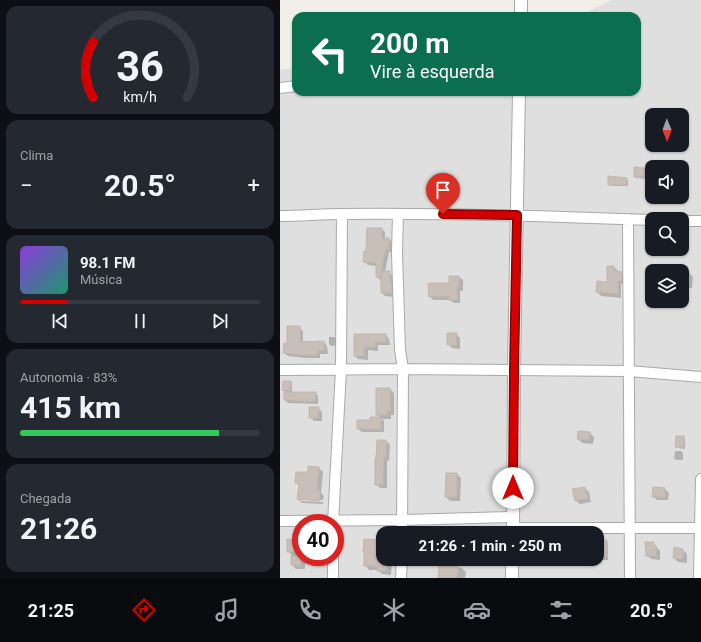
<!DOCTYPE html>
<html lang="pt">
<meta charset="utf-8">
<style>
:root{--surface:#171b24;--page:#242831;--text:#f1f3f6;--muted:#9ea1a6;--line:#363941;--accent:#d40000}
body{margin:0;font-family:Roboto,sans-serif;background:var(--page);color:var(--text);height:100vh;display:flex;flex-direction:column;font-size:15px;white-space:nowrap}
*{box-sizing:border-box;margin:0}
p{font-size:13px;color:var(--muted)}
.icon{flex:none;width:22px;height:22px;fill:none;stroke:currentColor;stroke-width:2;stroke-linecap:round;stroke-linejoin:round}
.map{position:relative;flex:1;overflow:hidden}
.panel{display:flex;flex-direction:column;gap:6px;padding:6px;background:#0d0f14;width:280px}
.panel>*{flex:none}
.hud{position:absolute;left:12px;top:12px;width:349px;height:84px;border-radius:12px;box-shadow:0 1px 3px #0004;background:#0b6e4f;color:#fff;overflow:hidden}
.needle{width:26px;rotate:179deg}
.controls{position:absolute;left:365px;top:108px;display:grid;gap:8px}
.controls a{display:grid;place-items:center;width:44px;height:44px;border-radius:8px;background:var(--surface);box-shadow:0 1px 3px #0004;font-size:20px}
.speed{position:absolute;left:12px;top:514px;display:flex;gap:8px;font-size:20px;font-weight:700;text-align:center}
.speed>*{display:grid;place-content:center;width:52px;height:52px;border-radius:50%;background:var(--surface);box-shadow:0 1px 3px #0004;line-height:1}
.speed .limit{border:6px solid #d22;background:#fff;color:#111}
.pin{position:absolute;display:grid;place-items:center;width:34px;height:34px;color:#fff;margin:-41px -17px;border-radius:50% 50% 50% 0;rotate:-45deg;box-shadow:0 0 4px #0007}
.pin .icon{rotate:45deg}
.me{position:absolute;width:44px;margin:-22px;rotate:0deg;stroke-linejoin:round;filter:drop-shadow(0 0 3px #0008)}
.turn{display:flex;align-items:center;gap:14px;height:84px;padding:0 12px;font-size:18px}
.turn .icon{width:52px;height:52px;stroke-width:2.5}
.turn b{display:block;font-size:28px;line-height:34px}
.big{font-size:30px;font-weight:700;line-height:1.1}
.panel .card{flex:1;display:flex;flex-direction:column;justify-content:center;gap:6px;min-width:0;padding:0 14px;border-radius:12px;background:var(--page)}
.panel .dial{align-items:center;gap:0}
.dial svg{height:104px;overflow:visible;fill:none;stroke:var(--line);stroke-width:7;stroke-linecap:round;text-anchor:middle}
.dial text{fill:var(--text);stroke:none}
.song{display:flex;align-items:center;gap:12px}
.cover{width:48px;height:48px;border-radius:6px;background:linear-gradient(135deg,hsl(270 70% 55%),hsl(160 70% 35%))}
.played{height:4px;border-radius:2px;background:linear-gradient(90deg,var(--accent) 20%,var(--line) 20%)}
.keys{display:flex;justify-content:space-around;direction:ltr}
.heat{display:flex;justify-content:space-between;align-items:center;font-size:22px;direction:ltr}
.charge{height:6px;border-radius:3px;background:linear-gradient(90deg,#34c759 83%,var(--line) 0)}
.trip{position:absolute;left:96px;top:526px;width:228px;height:40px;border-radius:12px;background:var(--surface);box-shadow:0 1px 3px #0004;font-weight:700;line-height:40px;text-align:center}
.tabs{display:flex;height:64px;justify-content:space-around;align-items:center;background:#090b0e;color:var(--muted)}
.tabs .icon{width:28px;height:28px}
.tabs .on{color:var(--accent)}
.tabs b{font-size:18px;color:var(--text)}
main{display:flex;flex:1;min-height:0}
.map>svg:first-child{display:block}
.residential{fill:#e0dfdf;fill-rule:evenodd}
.shadow{fill:#0003}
.building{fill:#c7bfb8;stroke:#c4b6ab}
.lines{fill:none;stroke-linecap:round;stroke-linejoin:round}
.minor-casing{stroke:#a9a9a9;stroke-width:12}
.tertiary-casing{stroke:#a9a9a9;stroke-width:14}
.minor{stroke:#fff;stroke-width:10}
.tertiary{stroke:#fff;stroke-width:12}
.route-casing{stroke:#8a0000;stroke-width:10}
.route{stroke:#d40000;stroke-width:7}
</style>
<main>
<section class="panel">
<div class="card dial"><svg viewBox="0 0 100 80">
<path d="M14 69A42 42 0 1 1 86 69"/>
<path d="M14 69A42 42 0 0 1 14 26" stroke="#d40000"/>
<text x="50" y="56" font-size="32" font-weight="700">36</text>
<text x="50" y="72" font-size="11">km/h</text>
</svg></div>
<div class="card"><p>Clima</p>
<div class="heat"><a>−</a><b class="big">20.5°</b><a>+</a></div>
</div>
<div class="card">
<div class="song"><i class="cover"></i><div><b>98.1 FM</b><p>Música</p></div></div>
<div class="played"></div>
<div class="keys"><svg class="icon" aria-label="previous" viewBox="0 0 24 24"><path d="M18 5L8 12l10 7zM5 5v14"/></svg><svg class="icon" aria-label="pause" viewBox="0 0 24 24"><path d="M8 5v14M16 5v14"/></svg><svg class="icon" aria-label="next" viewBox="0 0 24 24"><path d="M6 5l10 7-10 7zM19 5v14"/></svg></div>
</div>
<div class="card"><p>Autonomia · 83%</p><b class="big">415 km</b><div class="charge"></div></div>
<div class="card"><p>Chegada</p><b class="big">21:26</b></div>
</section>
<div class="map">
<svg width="421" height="578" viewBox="0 0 421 578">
<rect width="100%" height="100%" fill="#f2efe9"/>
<path class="residential" d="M 332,0 L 421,0 L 421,578 L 0,578 L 0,70 L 16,68 L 16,92 L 357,92 L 357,16 L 299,16 ZM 372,115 L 402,115 L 402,145 L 372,145 ZM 372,167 L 402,167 L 402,197 L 372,197 ZM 372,219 L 402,219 L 402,249 L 372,249 ZM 372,271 L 402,271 L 402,301 L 372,301 ZM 21,523 L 55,523 L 55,557 L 21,557 ZM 103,533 L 317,533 L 317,559 L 103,559 Z"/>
<path class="shadow" d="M 364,169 L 366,171 L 365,179 L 357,178 L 355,176 Z
M 346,179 L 348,181 L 348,186 L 331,186 L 329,184 Z
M 368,180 L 372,181 L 372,195 L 367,190 Z
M 101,229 L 105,232 L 105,239 L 109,239 L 113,243 L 113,252 L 109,252 L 105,272 L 109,272 L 113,276 L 113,282 L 115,284 L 115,297 L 105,296 L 102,293 L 101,281 L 97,277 L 97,266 L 88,265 L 84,261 L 87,252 Z
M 334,267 L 338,271 L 338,272 L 341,273 L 345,277 L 345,284 L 341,284 L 341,298 L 321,296 L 317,292 L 328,283 Z
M 402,272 L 409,273 L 413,277 L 412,288 L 404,288 L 402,286 Z
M 179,277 L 183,280 L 183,291 L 180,291 L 180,303 L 174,303 L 170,300 L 153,300 L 150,296 L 170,283 Z
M 19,327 L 23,331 L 23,343 L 44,342 L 47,346 L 48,354 L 40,354 L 40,358 L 25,358 L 8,356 L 4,353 Z
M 176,334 L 180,338 L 180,349 L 172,348 L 168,344 Z
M 75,335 L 106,335 L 109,339 L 110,345 L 98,345 L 98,351 L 88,350 L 88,360 L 78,359 L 75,356 Z
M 49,337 L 54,337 L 56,339 L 56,346 L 51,346 L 49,344 Z
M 11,382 L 12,384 L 12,393 L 36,393 L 38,396 L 38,404 L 8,403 L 5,400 L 5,392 L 3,390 Z
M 110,389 L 114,393 L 114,415 L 111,415 L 111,419 L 102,419 L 104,421 L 104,432 L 82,432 L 78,429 L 91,421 L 100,418 L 97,415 Z
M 38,408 L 42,412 L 42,421 L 34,421 L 30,417 Z
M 310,433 L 314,437 L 313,444 L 302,443 L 298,439 Z
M 403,437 L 405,439 L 405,449 L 398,448 L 396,447 Z
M 106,441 L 110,445 L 109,461 L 107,460 L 107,488 L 100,488 L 96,484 Z
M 395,451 L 401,451 L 403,453 L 403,460 L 396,460 L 394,458 Z
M 39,468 L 43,472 L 41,493 L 44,496 L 43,500 L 21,499 L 21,501 L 43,502 L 43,504 L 22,503 L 18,499 L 20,487 L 16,483 L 29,474 Z
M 177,474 L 181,478 L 180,501 L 170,501 L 166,497 Z
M 305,488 L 309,492 L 311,502 L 300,504 L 295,500 Z
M 385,489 L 389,493 L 388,500 L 377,500 L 373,496 Z
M 111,531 L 115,531 L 117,533 L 110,533 Z
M 8,540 L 21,541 L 21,557 L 25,557 L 25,569 L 16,569 L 12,565 L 12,556 L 8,551 Z
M 96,540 L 103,540 L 103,559 L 109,559 L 112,562 L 111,575 L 102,574 L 98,570 L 89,570 L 85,565 Z
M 327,541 L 328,543 L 328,560 L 304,560 L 303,559 L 317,559 L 317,552 L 320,552 Z
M 373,543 L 380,551 L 380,560 L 371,559 L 367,555 Z
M 402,549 L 407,554 L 407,563 L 398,562 L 394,558 Z
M 265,559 L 275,559 L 275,562 L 267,561 Z
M 172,567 L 182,568 L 186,572 L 185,578 L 159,578 Z"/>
<path class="building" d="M 354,167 L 364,168 L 364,177 L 354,177 Z
M 328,176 L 347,178 L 346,185 L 328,185 Z
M 87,228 L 102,228 L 102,238 L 109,238 L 109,249 L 106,249 L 101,271 L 110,271 L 110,279 L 111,279 L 112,293 L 101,293 L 101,272 L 100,278 L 96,277 L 96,263 L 83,262 L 84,251 L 86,251 Z
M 327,266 L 334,266 L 334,271 L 342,272 L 342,281 L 338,281 L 338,294 L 316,292 L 317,281 L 327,282 Z
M 402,271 L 409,272 L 409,285 L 402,285 Z
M 169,276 L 179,276 L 179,287 L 177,287 L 177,300 L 169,300 L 169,296 L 149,297 L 148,283 L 169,283 Z
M 7,326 L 20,326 L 20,342 L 44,341 L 44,350 L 37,351 L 37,355 L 21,355 L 3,353 L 4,343 L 7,343 Z
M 167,333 L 177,333 L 176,345 L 167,345 Z
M 74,334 L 106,334 L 106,342 L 95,342 L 95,347 L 84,347 L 84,356 L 74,356 Z
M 3,381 L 11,381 L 10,391 L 2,390 Z
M 96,388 L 110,388 L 111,411 L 107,411 L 107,415 L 96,415 Z
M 4,392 L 36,392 L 35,402 L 4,400 Z
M 29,407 L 39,407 L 38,418 L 29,418 Z
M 90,417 L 101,417 L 101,429 L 77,429 L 77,420 L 90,420 Z
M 298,431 L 310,432 L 309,440 L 297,439 Z
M 396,436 L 404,436 L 404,447 L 395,447 Z
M 97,440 L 106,440 L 106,457 L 104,457 L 103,485 L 95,485 L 95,458 L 96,458 Z
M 28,466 L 39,467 L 37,490 L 40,491 L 39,501 L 17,499 L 19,484 L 15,483 L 16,472 L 28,472 Z
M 166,473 L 177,473 L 177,497 L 165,497 Z
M 305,487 L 308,498 L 295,501 L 292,489 Z
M 373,487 L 385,488 L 385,497 L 372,497 Z
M 7,539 L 17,540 L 16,552 L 7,552 Z
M 84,539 L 101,540 L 100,548 L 103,548 L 103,559 L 108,559 L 107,571 L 97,571 L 97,566 L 84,566 L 84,553 L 83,552 Z
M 319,540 L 327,540 L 327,558 L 318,558 Z
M 365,542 L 374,542 L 374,546 L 376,546 L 377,556 L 366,556 Z
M 394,547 L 403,549 L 403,559 L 393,558 Z
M 11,556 L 21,556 L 21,565 L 11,565 Z
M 159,566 L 179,567 L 177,578 L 158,578 Z"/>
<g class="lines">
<g class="minor-casing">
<path id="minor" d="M 0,88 L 16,86
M 118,214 L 117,253 L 120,350 L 123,369 L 122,533
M 0,216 C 21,216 42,214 63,214 C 166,213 269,216 372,220
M 348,219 L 350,578
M 402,221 L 421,221
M 0,370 L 123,369 L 349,371 L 421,377
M 0,521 L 123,520 L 233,517
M 53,523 L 61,369 L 62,214
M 233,528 L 421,528
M 53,557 L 53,578
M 121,578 L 122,559
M 419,578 L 421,479"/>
</g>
<g class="tertiary-casing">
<path id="tertiary" d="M 241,16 L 241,0
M 233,533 L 234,370 L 239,92
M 232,578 L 232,559"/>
</g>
<use href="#minor" class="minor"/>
<use href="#tertiary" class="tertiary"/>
</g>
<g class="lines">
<g class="route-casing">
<path id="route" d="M 163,214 L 237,215 L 234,370 L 233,488"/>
</g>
<use href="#route" class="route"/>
</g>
</svg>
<div class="controls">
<a><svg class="needle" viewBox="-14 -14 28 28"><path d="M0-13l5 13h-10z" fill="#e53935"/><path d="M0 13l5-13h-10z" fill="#9ea1a6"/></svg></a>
<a><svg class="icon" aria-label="sound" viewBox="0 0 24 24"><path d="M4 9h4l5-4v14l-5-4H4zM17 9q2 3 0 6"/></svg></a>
<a><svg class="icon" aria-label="search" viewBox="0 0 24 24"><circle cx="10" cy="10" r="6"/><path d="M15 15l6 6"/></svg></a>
<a><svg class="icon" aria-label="layers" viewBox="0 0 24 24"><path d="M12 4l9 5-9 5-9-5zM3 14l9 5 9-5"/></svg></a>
</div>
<div class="speed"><div class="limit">40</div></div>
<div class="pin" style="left:163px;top:214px;background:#d93025"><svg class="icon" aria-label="arrive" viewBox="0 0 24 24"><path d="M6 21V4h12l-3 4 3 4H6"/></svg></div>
<svg class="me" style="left:233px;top:488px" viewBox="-20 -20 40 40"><circle r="19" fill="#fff"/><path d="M0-13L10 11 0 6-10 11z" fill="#d40000"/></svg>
<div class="trip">21:26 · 1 min · 250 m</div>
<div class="hud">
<div class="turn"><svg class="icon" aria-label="left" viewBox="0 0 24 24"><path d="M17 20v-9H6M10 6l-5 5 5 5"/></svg><div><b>200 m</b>Vire à esquerda</div></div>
</div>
</div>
</main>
<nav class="tabs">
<b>21:25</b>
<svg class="icon on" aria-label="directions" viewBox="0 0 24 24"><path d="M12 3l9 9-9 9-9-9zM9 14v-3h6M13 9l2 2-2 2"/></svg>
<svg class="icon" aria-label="music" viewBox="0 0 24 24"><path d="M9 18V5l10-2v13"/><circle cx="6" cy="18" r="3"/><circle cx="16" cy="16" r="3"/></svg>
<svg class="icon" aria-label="phone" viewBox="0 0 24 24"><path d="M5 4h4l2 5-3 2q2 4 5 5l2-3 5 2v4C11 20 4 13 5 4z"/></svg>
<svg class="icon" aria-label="climate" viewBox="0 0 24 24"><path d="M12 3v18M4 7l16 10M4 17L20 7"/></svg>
<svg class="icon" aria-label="car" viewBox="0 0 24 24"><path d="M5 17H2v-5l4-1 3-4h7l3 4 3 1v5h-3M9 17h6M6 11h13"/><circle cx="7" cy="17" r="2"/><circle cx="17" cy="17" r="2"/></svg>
<svg class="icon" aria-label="filters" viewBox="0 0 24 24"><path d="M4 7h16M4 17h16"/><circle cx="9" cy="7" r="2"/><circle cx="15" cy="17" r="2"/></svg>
<b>20.5°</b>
</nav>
